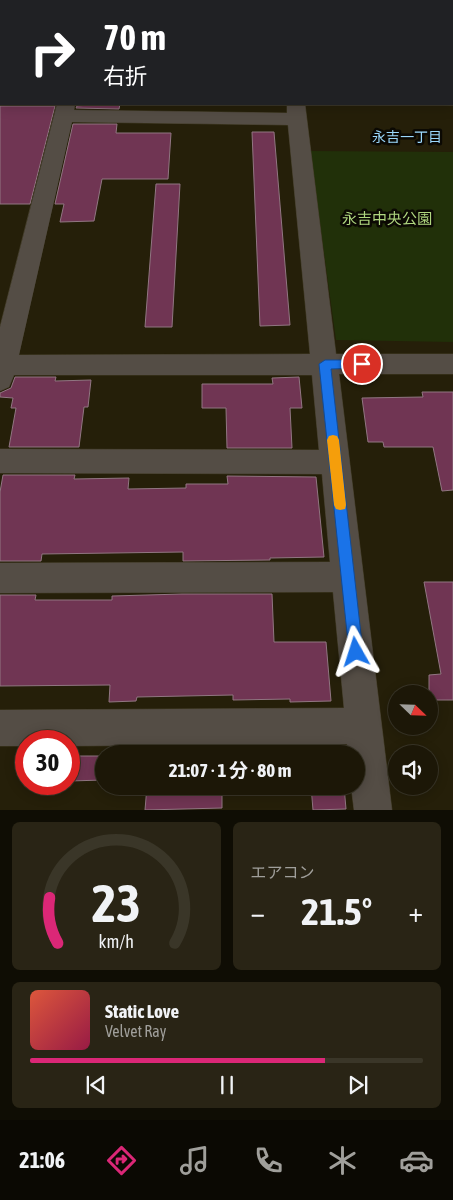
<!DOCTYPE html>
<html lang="ja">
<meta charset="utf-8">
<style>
:root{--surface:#1c1707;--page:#292415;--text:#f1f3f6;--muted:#a09f9b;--line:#3a3628;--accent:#db2777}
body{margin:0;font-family:"Asap Condensed","Noto Sans JP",sans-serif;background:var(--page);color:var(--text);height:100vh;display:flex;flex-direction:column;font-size:19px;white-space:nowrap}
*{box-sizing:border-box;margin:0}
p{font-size:16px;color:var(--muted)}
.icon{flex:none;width:28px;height:28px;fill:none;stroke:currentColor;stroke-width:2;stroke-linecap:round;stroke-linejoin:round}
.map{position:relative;height:810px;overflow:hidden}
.sheet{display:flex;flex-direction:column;gap:12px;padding:12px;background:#0f0d04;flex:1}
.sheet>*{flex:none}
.top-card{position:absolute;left:0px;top:0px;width:454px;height:105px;box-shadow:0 2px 12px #0003,0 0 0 1px var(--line);background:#202124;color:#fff;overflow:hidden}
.needle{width:32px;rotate:113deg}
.tools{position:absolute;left:388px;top:685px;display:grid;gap:10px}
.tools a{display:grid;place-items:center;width:50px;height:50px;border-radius:50%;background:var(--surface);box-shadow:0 2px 12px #0003,0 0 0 1px var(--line);font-size:25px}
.speed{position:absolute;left:15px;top:730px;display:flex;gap:10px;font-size:25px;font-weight:700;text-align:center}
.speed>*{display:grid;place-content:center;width:65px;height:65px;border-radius:50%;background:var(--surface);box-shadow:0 2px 12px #0003,0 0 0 1px var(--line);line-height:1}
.speed .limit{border:8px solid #d22;background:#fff;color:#111}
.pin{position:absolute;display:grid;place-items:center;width:42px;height:42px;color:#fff;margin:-21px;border:2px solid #fff;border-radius:50%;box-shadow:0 1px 5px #0007}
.me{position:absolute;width:55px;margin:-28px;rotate:354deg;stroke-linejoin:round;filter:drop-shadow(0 0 4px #0008)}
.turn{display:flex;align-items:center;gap:18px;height:105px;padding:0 20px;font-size:22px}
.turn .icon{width:65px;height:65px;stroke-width:2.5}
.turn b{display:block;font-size:35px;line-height:42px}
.big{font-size:38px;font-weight:700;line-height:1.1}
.sheet .card{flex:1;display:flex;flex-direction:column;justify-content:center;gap:8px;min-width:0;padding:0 18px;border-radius:8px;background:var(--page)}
.sheet .dial{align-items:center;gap:0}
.dial svg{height:130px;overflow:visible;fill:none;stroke:var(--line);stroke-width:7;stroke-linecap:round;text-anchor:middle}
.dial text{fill:var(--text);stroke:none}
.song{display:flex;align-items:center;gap:15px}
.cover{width:60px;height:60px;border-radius:8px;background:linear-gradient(135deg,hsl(10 70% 55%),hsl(340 70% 35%))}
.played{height:5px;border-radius:2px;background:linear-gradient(90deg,var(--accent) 75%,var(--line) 75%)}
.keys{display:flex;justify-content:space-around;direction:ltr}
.heat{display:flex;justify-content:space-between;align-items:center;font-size:28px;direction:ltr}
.sheet .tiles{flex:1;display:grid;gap:12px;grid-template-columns:1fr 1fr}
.card:last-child{grid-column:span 2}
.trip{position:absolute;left:95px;top:745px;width:270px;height:50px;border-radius:25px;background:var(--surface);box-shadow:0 2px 12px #0003,0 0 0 1px var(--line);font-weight:700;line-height:50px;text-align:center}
.dock{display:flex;height:80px;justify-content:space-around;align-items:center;background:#0b0903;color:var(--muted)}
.dock .icon{width:35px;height:35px}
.dock .active{color:var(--accent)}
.dock b{font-size:22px;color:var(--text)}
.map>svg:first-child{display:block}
.green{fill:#213009}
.building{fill:#703553;stroke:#917682}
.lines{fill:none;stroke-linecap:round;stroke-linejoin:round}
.minor-casing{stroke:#423c27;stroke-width:1}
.minor{fill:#544d45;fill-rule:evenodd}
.route{fill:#1a73e8;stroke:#114b97}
.slow{fill:#f59e0b}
.labels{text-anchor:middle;stroke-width:5;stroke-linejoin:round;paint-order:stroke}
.far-neighbourhood-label{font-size:14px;fill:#9bd8fc;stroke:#0b0903}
.park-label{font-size:15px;fill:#afd67f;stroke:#0b0903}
</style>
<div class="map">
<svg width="453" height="810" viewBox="0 0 453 810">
<rect width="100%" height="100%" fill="#251f09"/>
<path class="green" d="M 310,151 L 453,152 L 453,342 L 336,340 Z"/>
<path class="building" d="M 90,104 L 120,104 L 119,109 L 76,108 L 77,106 L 90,105 Z
M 0,106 L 55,106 L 30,204 L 0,204 Z
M 73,124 L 117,124 L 116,133 L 171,133 L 168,179 L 102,179 L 94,221 L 60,222 L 64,204 L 55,204 Z
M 252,132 L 274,132 L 290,325 L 260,326 Z
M 156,184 L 180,184 L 172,327 L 145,327 Z
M 15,377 L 56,377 L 55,381 L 91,380 L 88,407 L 84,407 L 79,447 L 9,447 L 16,408 L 11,408 L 13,398 L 0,397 L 0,393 L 11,388 Z
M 299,377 L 302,408 L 290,408 L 292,448 L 227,448 L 226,408 L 202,408 L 202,384 L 273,384 L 272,378 Z
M 422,392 L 453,392 L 453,490 L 442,491 L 433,447 L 384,447 L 383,442 L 368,442 L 362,398 L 423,397 Z
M 3,475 L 75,475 L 74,479 L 129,478 L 128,489 L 186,488 L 186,484 L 228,484 L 227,476 L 316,477 L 324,557 L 270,558 L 270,560 L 183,561 L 183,552 L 42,554 L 41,561 L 0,561 L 0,492 Z
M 424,582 L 453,582 L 453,700 L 429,700 L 429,675 L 441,674 Z
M 182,594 L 272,594 L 274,642 L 326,642 L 331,701 L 290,702 L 290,699 L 233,700 L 233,695 L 137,697 L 136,701 L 109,702 L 110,685 L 0,686 L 0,595 L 36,595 L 35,600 L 112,600 L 112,596 Z
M 221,750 L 222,754 L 149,754 L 149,751 Z
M 69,756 L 104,756 L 104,780 L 69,781 Z
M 147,786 L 222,786 L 222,808 L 145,810 Z
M 311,786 L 344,786 L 346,809 L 313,810 Z"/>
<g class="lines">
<g class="minor-casing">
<path id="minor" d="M 277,0 L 293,0 L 293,1 L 277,1 Z
M 418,0 L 434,0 L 434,1 L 418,1 Z
M 0,3 L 1,3 L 1,13 L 0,13 Z
M 452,3 L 453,3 L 453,13 L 452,13 Z
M 0,63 L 1,63 L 1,73 L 0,73 Z
M 57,104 L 75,104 L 74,110 L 287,113 L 287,104 L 305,104 L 336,354 L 453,354 L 453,374 L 339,374 L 392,810 L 354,810 L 351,786 L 356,786 L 356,754 L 348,754 L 347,744 L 69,746 L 69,741 L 26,741 L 26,746 L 0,746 L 0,710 L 344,708 L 333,592 L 0,593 L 0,563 L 330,562 L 322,474 L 0,473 L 0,449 L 319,450 L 312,375 L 14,375 L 9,387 L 0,391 L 0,327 ZM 72,122 L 288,125 L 310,354 L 19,355 Z"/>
</g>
<use href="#minor" class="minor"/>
</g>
<path class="route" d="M 325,360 L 362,360 L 367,364 L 362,368 L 331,369 L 363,652 L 361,657 L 356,659 L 351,657 L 349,652 L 319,364 Z"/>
<path class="slow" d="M 333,435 L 337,436 L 339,440 L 346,505 L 345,509 L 340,510 L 336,509 L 334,505 L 327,440 L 329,436 Z"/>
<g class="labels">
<g class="far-neighbourhood-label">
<text x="407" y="142">永吉一丁目</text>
</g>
<g class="park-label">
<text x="387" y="224">永吉中央公園</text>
</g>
</g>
</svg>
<div class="tools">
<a><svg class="needle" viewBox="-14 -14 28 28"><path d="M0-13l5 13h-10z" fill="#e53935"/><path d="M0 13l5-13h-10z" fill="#a09f9b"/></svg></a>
<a><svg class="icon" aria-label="sound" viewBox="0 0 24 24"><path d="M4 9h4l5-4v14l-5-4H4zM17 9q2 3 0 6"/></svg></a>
</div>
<div class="speed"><div class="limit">30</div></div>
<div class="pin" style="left:362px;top:364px;background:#d93025"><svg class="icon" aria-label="arrive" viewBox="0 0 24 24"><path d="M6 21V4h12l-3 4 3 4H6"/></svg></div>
<svg class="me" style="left:356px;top:652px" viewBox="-20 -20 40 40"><path d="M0-17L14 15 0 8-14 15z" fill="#1a73e8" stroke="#fff" stroke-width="4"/></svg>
<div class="trip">21:07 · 1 分 · 80 m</div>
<div class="top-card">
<div class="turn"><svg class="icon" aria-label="right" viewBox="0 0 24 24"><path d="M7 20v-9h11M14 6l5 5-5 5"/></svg><div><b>70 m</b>右折</div></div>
</div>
</div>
<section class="sheet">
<div class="tiles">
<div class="card dial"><svg viewBox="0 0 100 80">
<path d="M14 69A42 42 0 1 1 86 69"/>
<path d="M14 69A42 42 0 0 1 9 41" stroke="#db2777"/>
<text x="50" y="56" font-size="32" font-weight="700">23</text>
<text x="50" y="72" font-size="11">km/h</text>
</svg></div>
<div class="card"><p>エアコン</p>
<div class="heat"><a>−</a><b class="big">21.5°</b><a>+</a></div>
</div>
<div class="card">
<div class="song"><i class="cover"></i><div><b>Static Love</b><p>Velvet Ray</p></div></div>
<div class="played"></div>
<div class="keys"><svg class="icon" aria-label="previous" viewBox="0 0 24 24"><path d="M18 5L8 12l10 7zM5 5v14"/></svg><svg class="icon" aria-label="pause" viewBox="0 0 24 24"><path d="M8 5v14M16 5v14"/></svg><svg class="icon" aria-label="next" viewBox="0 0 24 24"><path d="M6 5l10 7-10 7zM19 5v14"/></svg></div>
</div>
</div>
</section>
<nav class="dock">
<b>21:06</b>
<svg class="icon active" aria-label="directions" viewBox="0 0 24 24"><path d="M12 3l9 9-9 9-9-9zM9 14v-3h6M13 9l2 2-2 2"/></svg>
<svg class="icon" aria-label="music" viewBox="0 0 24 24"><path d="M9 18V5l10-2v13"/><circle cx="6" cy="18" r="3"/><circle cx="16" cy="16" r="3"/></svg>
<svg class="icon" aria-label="phone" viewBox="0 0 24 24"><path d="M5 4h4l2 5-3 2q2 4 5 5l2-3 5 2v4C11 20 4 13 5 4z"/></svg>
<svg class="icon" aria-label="climate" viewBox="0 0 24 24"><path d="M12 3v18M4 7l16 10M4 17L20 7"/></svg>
<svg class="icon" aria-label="car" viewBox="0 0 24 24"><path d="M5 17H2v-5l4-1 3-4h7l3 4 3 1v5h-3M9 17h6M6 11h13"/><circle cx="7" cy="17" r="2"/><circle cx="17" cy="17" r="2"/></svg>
</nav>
